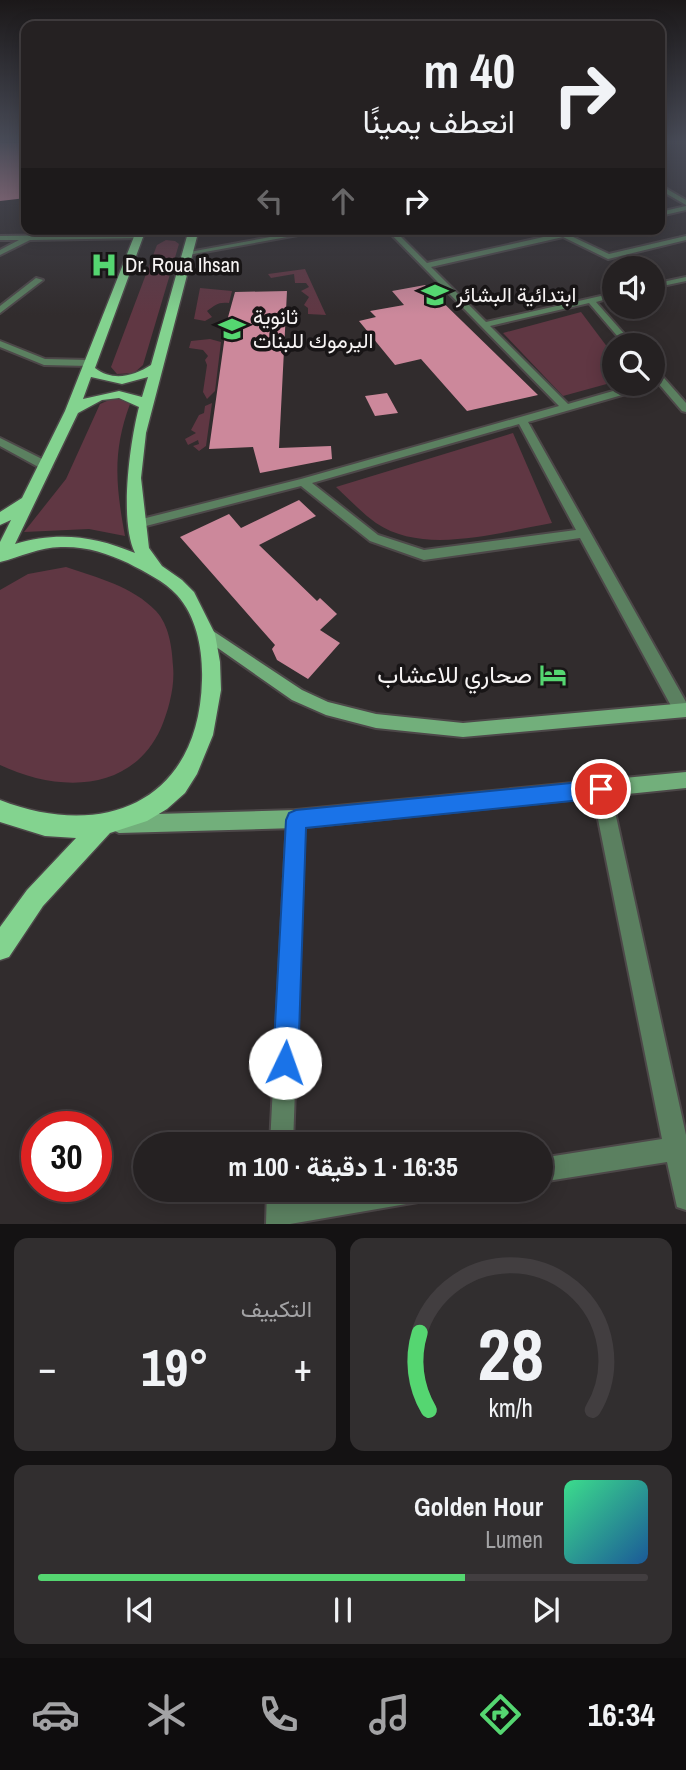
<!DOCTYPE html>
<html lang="ar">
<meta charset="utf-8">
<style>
:root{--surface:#252122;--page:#312e2f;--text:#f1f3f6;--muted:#a3a3a5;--line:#423e40;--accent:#55d671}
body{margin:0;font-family:"Archivo Narrow",Vazirmatn,sans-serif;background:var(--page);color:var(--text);direction:rtl;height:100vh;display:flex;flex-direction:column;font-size:26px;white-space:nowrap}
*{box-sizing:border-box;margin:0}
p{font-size:23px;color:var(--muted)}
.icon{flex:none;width:38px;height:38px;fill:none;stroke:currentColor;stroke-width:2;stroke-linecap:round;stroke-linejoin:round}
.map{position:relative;height:1224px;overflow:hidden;direction:ltr}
.side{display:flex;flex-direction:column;gap:14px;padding:14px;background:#141213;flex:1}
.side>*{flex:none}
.guide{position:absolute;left:21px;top:21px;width:644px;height:214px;border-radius:14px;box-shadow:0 4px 18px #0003,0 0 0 2px var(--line);direction:rtl;background:#252122;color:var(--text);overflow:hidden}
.buttons{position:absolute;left:602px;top:256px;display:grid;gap:14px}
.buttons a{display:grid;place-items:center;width:63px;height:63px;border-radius:50%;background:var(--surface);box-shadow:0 4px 18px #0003,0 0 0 2px var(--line);font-size:35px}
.speed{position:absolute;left:21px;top:1111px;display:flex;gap:14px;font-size:35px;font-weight:700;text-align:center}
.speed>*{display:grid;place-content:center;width:91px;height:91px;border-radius:50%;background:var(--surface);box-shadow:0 4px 18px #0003,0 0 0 2px var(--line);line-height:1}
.speed .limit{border:10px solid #d22;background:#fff;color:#111}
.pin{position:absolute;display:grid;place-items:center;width:60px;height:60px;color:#fff;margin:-30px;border:4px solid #fff;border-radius:50%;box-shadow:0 2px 7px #0007}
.me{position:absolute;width:77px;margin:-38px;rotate:3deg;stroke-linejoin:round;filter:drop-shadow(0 0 5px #0008)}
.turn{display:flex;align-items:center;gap:24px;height:147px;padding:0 35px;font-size:32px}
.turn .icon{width:91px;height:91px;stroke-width:2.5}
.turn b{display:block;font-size:49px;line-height:60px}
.lanes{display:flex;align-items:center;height:66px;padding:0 35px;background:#0003;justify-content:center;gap:35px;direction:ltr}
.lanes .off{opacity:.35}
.big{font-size:52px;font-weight:700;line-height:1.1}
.side .tile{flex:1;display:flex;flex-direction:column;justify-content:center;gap:10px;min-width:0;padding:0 24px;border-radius:14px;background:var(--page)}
.side .dial{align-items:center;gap:0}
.dial svg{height:182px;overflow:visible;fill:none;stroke:var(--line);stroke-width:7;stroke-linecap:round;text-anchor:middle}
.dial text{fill:var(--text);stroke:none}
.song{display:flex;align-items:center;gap:21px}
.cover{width:84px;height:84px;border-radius:10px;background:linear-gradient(135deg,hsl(150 70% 55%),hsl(210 70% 35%))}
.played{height:7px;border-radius:4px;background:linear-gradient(90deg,var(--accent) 70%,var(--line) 70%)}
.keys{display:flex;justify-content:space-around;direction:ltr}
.heat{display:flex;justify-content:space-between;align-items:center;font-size:38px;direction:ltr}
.side .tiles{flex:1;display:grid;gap:14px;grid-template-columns:1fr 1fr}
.tile:last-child{grid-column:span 2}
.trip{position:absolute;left:133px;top:1132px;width:420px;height:70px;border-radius:35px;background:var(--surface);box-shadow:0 4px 18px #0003,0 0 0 2px var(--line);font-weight:700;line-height:70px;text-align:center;direction:rtl}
.tabs{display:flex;height:112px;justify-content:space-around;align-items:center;background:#0f0d0e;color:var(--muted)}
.tabs .icon{width:49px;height:49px}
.tabs .selected{color:var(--accent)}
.tabs b{font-size:32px;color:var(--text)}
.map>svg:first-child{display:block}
.green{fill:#603743}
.building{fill:#cc889b}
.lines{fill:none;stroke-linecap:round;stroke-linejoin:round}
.street-casing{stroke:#4d4849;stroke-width:4}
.secondary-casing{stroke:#4d4849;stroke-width:4}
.primary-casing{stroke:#4d4849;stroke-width:3}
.street{fill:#5b8060;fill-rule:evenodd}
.secondary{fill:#72af7b;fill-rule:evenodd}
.primary{fill:#83d38f;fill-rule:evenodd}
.route{fill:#1a73e8;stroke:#114b97;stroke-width:2}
.labels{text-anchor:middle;stroke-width:7;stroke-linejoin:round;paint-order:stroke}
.far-poi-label{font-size:21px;fill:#f7f4f4;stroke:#181516;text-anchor:start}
.poi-label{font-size:24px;fill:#f7f4f4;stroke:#181516;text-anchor:end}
</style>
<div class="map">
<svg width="686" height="1224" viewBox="0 0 686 1224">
<rect width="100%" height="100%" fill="#312c2d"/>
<path class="green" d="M 166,240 L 175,241 L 179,244 L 143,365 L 134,373 L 117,374 L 111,367 L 157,245 Z
M 305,269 L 326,315 L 308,314 L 308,308 L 304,305 L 309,297 L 301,291 L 309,287 L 306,283 L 295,283 L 294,274 L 271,278 L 268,274 Z
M 200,288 L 232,291 L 229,303 C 217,302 216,305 207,311 L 212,317 L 205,321 L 194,319 Z
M 581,312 L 614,356 L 614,382 L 563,396 L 503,333 Z
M 210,339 L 221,342 L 215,391 L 207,399 L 203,392 L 207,365 L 205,360 L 208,356 L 203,350 L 189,348 L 191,341 Z
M 116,397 L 128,399 L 130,404 C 112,452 116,487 125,536 L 89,529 L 24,532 L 66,479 L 100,404 Z
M 212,403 L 206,446 L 199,451 L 193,446 L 199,444 L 198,440 L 188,445 L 185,439 L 196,433 L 191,430 L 199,415 L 204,413 L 205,406 Z
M 513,433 L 552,523 C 500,532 424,556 376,523 C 362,513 349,499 336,487 Z
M 66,567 C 98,578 132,586 156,611 C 169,625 172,647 173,666 C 175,686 169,709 161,728 C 131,794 57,792 0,765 L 0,590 L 28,574 Z"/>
<path class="building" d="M 0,143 L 26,143 L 26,198 L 0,201 Z
M 425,285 L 538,395 L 467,411 L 421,359 L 395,365 L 359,321 L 376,317 L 370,311 L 404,305 L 392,291 Z
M 287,291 L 279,448 L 331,446 L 332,459 L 260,473 L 253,447 L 209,449 L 227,321 L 235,292 Z
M 387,393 L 398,413 L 375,416 L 365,396 Z
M 299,500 L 316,516 L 259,545 L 317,601 L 320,598 L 337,614 L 320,630 L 340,643 L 308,679 L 277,660 L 272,649 L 275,645 L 180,537 L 229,514 L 241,528 Z"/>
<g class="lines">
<g class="street-casing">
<path id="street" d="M 660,185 L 686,200 L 686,205 L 660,190 Z
M 686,206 L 686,210 L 660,216 L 660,212 Z
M 314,229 L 331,229 L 188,255 L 184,253 Z
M 386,229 L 393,229 L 427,263 L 579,229 L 593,229 L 571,236 L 609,254 L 686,236 L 686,240 L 608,259 L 563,237 L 431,267 L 486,322 L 614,293 L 614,297 L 596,302 L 634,345 L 625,345 L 589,303 L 490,326 L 568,404 L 641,383 L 653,383 L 653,380 L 656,381 L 653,377 L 653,368 L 656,369 L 686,403 L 686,412 L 682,411 L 658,383 L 657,385 L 528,422 L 686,702 L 686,715 L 676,715 L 580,538 L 424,560 L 370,541 L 301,486 L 138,528 L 134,527 L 132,524 L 134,521 L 138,520 L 301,479 L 559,406 ZM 519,424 L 576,530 L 424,550 L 378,535 L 312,483 Z
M 139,234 L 142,234 L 142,238 L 30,240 L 0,255 L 0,250 L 19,240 L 0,240 L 0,236 Z
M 686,277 L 686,281 L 653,288 L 653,284 Z
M 36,278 L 43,280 L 0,313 L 0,306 Z
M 0,341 L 45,359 L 90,360 L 95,363 L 90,366 L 44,365 L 0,347 Z
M 0,438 L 50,463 L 52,466 L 46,470 L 42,469 L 0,446 Z
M 601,781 L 607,783 L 610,789 L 686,1135 L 686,1210 L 677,1207 L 667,1162 L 541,1182 L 541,1158 L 662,1139 L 592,789 L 595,783 Z
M 296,810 L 302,813 L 305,819 L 293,1144 L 270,1144 L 287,819 L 290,813 Z
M 267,1190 L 291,1190 L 291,1199 L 344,1190 L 430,1190 L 427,1199 L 418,1202 L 290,1224 L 266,1224 Z"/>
</g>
<g class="secondary-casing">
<path id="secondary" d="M 207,627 L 302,690 L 328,702 L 376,714 L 463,723 L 686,703 L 686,717 L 463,737 L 376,728 L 326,715 L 292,700 L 202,637 L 200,633 L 202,629 Z
M 686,772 L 686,788 L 296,828 L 119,833 L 113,830 L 110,824 L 113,818 L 119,815 L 296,810 Z"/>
</g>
<g class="primary-casing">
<path id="primary" d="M 137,229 L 146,229 L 95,368 C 113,382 134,376 151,365 L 189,229 L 199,229 L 146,433 L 141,478 L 149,548 L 162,566 L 182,580 L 194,592 L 215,634 L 220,662 L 221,690 L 213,735 L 197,774 L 185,793 L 167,809 L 147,821 L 110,833 L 43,906 L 9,957 L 0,960 L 0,927 L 27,890 L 76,838 L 45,836 L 0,822 L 0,800 C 105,841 199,801 202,680 C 203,651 197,617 177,595 C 164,581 145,572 128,563 C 107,553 85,546 61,547 C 39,547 21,557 0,562 L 0,542 L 11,520 L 0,525 L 0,512 L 22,498 L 65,411 ZM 91,377 L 122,384 L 148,377 L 142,397 L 119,391 L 83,399 ZM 119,398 L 139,407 C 130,442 119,521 135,553 C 95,536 57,531 15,544 L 78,413 L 102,400 Z"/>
</g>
<use href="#street" class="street"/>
<use href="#secondary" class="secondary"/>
<use href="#primary" class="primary"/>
</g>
<linearGradient id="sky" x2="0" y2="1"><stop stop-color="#1b1819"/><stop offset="0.45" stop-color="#484b57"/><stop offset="1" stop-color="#484b57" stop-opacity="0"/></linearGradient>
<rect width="686" height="315" fill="url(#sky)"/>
<path class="route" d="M 601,780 L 608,783 L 611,789 L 608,796 L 601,798 L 306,828 L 298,1063 L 294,1072 L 285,1076 L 276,1072 L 273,1063 L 286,820 L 289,813 L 296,810 Z"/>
<defs>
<g id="hospital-bare" transform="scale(2.1)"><path d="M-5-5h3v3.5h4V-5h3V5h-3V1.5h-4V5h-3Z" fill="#55d671" stroke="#181516" stroke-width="2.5" paint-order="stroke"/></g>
<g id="school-bare" transform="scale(2.1)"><path d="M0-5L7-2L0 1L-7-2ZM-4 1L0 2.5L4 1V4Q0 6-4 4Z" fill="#55d671" stroke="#181516" stroke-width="2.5" paint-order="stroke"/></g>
<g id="hotel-bare" transform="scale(2.1)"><path d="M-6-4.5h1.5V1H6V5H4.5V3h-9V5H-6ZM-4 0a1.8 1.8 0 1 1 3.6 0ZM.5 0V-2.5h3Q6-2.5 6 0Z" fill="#55d671" stroke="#181516" stroke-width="2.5" paint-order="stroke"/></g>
</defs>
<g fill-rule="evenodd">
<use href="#hospital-bare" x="104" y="265"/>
<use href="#school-bare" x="435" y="295"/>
<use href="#school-bare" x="232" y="329"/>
<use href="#hotel-bare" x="553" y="675"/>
</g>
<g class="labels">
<g class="far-poi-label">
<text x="125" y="272">Dr. Roua Ihsan</text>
<text x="456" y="302">ابتدائية البشائر</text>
<text x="253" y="324">ثانوية<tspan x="253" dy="24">اليرموك للبنات</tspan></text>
</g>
<g class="poi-label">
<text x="532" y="683">صحاري للاعشاب</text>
</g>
</g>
</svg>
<div class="buttons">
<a><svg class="icon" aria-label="sound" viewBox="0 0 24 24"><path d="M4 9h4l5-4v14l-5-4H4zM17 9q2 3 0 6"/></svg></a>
<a><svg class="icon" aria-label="search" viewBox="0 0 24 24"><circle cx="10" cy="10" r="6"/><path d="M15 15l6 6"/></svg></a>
</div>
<div class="speed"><div class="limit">30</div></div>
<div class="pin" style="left:601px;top:789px;background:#d93025"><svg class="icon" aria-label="arrive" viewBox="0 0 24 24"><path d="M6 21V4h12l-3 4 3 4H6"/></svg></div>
<svg class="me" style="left:285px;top:1063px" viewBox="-20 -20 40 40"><circle r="19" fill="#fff"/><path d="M0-13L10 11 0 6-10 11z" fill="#1a73e8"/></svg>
<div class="trip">16:35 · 1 دقيقة · 100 m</div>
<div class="guide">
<div class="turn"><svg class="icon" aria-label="right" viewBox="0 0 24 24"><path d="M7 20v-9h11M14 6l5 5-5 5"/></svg><div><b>40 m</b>انعطف يمينًا</div></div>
<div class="lanes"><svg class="icon off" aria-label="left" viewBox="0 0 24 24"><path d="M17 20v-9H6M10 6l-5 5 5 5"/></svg><svg class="icon off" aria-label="ahead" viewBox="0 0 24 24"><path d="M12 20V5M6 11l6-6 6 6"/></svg><svg class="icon" aria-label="right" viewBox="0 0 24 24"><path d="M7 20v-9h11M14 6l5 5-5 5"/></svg></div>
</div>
</div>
<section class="side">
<div class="tiles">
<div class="tile dial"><svg viewBox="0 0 100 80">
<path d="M14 69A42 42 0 1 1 86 69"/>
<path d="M14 69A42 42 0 0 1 10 35" stroke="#55d671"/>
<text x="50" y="56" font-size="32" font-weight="700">28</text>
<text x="50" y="72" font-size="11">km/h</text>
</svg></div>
<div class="tile"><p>التكييف</p>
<div class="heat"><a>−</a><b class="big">19°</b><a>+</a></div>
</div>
<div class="tile">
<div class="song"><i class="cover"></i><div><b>Golden Hour</b><p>Lumen</p></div></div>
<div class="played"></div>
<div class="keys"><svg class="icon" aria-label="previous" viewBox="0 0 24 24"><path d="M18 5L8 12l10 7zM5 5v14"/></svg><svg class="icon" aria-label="pause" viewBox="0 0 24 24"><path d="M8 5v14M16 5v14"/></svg><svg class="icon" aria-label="next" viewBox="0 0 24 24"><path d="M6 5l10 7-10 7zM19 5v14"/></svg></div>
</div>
</div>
</section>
<nav class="tabs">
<b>16:34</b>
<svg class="icon selected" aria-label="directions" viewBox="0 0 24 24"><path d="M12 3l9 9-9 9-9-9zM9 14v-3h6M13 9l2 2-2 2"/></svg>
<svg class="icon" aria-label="music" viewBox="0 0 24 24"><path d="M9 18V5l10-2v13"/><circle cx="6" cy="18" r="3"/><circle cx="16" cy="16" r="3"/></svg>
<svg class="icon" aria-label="phone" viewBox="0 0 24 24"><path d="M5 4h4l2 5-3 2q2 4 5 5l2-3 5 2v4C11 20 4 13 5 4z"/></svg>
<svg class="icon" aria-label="climate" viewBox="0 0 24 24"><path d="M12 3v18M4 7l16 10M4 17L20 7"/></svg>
<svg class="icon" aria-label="car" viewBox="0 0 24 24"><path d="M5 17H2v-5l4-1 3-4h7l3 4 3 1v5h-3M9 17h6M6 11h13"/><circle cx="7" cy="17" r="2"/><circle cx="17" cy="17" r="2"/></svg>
</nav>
